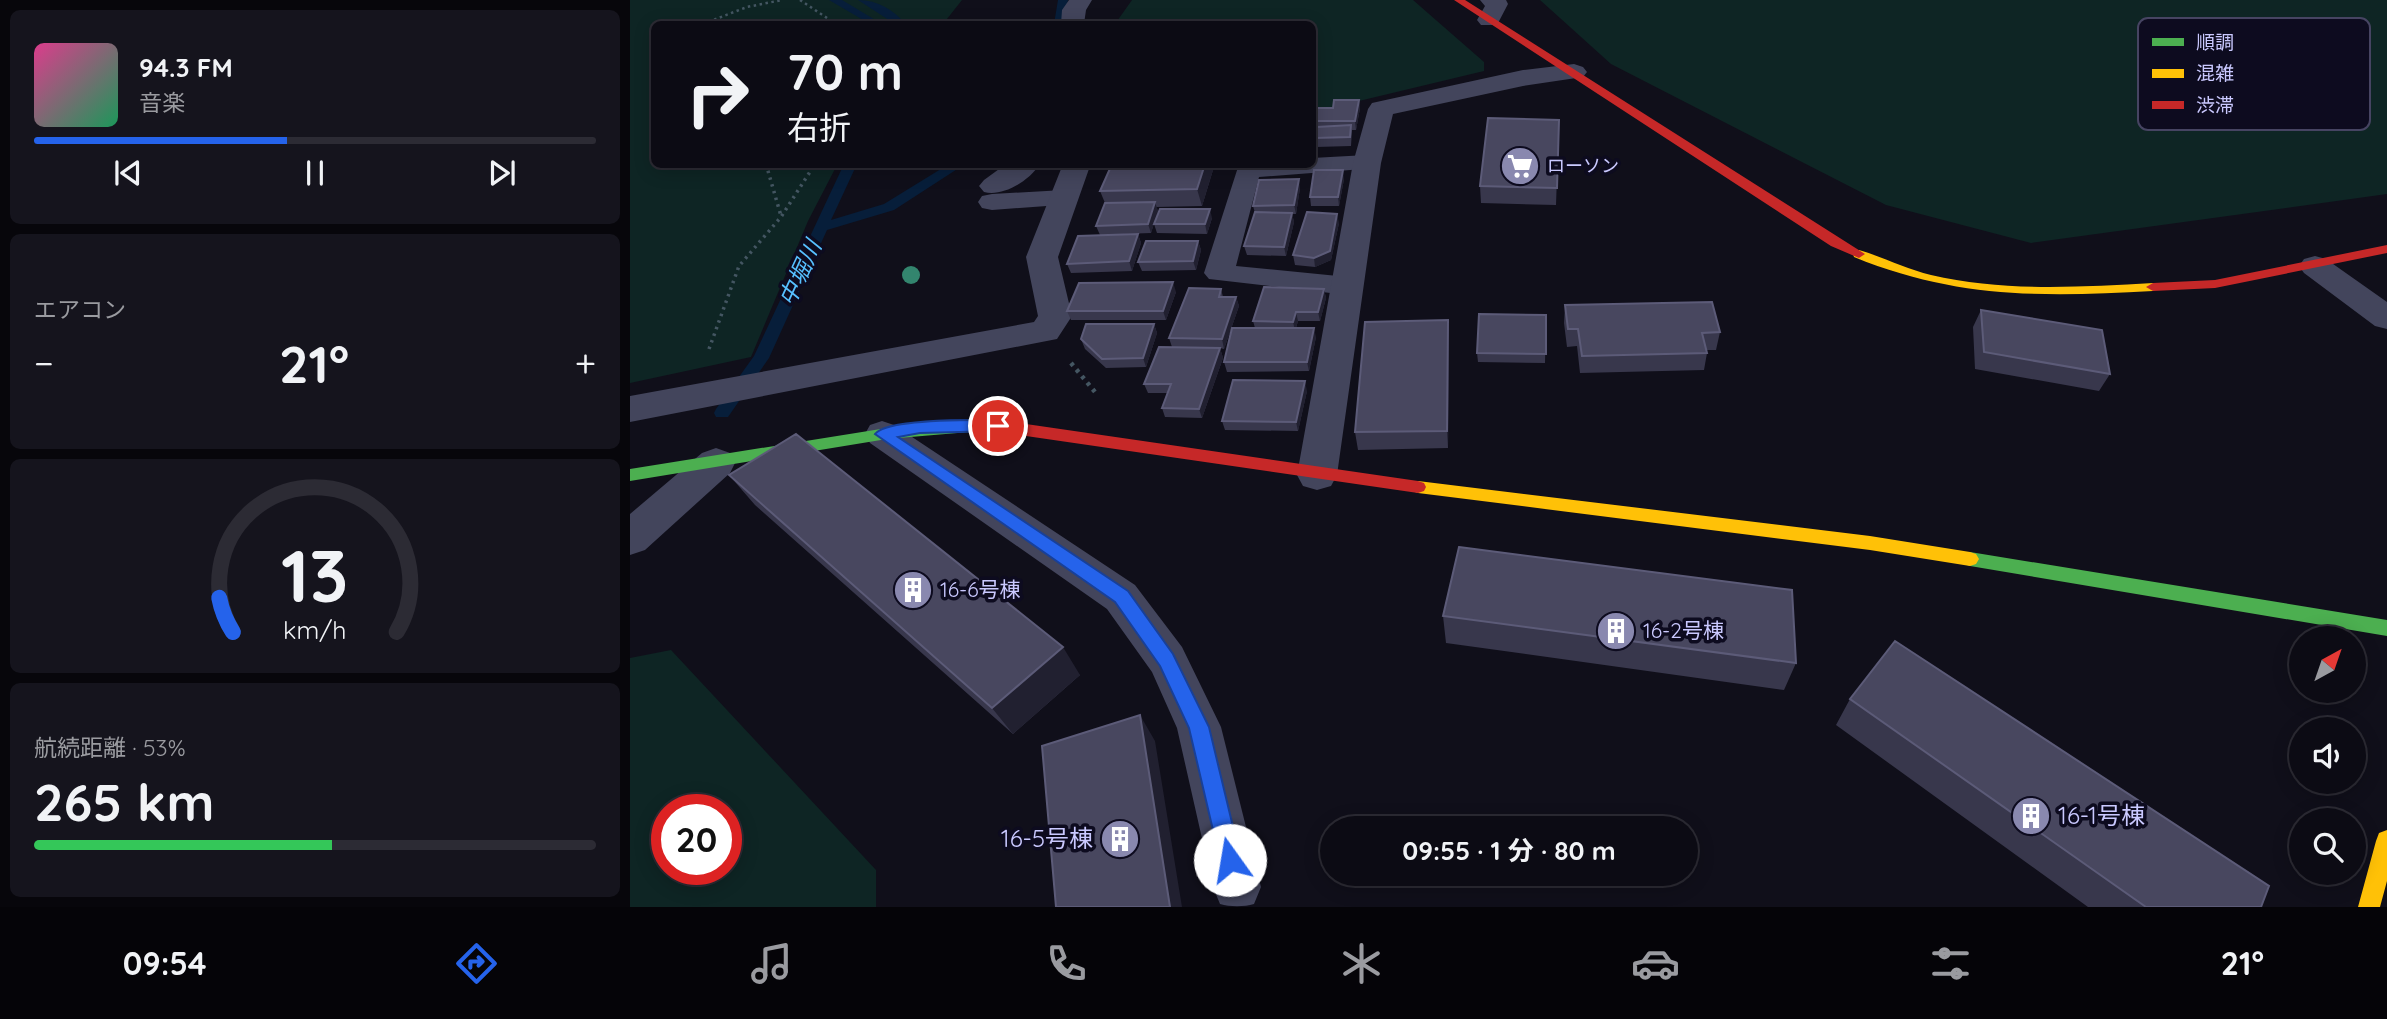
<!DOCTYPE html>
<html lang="ja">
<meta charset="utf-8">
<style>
:root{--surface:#0c0b14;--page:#15141d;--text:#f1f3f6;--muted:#9a9ba0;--line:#2c2b34;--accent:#2563eb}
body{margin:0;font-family:Quicksand,"Noto Sans JP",sans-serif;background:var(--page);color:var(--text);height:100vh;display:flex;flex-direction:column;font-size:26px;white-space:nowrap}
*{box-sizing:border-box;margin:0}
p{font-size:23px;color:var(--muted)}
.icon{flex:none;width:38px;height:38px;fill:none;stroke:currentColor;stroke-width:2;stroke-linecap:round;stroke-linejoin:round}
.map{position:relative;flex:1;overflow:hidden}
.drawer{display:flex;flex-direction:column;gap:10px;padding:10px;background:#07060b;width:630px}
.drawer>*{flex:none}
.guide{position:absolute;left:21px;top:21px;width:665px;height:147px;border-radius:10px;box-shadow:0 4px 18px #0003,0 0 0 2px var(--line);background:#0c0b14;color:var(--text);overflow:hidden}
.needle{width:46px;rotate:40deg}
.tools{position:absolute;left:1659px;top:626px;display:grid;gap:14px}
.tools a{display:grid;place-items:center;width:77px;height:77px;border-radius:50%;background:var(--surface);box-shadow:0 4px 18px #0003,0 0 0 2px var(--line);font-size:35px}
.speed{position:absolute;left:21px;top:794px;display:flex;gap:14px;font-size:35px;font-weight:700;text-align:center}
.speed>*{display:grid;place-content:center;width:91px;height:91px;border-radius:50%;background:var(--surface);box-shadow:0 4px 18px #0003,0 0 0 2px var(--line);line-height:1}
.speed .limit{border:10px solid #d22;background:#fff;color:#111}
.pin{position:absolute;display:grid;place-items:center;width:60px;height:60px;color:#fff;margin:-30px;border:4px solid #fff;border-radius:50%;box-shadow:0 2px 7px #0007}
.me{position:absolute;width:77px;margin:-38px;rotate:347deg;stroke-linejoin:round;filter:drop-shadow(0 0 5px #0008)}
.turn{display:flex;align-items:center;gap:24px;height:147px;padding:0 21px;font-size:32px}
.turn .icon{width:91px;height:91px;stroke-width:2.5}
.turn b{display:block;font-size:49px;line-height:60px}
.big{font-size:52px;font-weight:700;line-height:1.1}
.drawer .widget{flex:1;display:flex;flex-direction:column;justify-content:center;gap:10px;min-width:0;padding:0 24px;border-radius:10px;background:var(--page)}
.drawer .dial{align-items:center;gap:0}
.dial svg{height:182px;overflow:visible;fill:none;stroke:var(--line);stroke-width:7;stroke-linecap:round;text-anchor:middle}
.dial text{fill:var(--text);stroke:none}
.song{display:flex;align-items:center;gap:21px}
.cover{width:84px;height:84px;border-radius:10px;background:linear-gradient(135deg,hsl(330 70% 55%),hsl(150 70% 35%))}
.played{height:7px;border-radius:4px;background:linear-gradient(90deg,var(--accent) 45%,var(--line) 45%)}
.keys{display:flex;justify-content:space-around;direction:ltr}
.heat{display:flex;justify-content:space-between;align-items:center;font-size:38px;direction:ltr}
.charge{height:10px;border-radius:5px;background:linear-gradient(90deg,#34c759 53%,var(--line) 0)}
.trip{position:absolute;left:690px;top:816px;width:378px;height:70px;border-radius:35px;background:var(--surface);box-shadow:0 4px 18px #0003,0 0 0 2px var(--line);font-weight:700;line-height:70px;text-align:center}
.dock{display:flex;height:112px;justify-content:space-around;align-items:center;background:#050408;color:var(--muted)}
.dock .icon{width:49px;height:49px}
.dock .selected{color:var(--accent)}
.dock b{font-size:32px;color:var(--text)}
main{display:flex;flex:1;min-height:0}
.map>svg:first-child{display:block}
.green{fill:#0e2524;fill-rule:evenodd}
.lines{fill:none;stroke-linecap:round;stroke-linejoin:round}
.stream{fill:#071e3a;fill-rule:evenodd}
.path-far2{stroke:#445662;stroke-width:2.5;stroke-dasharray:2.5 3.5;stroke-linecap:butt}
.path-far1{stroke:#445662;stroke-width:3.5;stroke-dasharray:2.5 4.5;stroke-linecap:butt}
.path{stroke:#445662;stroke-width:4.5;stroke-dasharray:3.5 5;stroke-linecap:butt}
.lane{fill:#43455c;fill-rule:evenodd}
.street{fill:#43455c;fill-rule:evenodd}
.fast{fill:#4caf50;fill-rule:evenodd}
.slow{fill:#ffc107;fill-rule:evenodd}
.jam{fill:#c62828;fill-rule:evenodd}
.tree{fill:#33856e}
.wall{fill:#38374c}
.shaded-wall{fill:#212030}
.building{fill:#48475f;stroke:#5c5b78;stroke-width:2}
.route{fill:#2563eb;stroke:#184099;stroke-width:2}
.labels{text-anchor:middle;stroke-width:7;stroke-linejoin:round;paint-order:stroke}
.far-poi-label{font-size:18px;fill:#cac9ff;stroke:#0d0b1f;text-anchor:start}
.poi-label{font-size:21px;fill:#cac9ff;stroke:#0d0b1f;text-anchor:start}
.water-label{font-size:23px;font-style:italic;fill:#57c0ff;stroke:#0d0b1f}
.near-poi-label{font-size:24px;fill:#cac9ff;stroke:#0d0b1f;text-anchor:start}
.key{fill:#0d0b1f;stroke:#464462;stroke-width:2}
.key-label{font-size:19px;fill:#cac9ff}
</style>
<main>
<section class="drawer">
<div class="widget">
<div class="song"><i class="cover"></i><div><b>94.3 FM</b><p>音楽</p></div></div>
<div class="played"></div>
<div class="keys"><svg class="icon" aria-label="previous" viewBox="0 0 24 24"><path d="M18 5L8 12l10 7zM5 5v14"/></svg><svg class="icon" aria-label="pause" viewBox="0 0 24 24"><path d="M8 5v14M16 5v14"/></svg><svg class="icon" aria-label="next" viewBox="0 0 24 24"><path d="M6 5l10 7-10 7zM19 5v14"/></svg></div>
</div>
<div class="widget"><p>エアコン</p>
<div class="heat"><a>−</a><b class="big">21°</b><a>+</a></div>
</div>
<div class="widget dial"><svg viewBox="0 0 100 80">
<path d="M14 69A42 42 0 1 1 86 69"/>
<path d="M14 69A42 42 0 0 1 8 54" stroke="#2563eb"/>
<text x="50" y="56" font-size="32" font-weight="700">13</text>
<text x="50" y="72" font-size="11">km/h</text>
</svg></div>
<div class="widget"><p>航続距離 · 53%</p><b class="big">265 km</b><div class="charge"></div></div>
</section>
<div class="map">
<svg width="1757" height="907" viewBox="0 0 1757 907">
<rect width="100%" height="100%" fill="#100f1a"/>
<path class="green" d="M 0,0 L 332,0 L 313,24 L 24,24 L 24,164 L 207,165 L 178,221 L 121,357 L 0,383 Z
M 502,0 L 783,0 L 854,62 L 854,71 L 683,112 L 682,24 L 485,24 Z
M 910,0 L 1757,0 L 1757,194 L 1401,243 L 1256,205 L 981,64 Z
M 41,650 L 246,870 L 246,907 L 0,907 L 0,658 ZM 96,810 L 96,870 L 37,870 L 37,810 Z"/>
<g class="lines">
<path class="stream" d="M 199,0 L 212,0 L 252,24 L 240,24 Z
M 228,0 C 248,0 263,10 276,24 L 265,24 Z
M 428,0 L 438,0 L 434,24 L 424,24 Z
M 214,164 L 227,164 L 201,220 L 254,204 L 319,164 L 335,164 L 264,210 L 197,230 L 139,358 L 98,417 L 86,417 L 84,413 L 86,409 L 124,356 Z"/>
<path class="path-far2" d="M 170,0 L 206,24
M 73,24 L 117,7 L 152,0"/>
<path class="path-far1" d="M 136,164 L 151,216
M 79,349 L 109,266 L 151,217 L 185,164"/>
<path class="path" d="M 441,363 L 465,392"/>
<path class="lane" d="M 737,155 L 746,158 L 750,163 L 746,168 L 629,177 L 606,266 L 718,277 L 729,279 L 733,286 L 729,293 L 718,295 L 579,279 L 574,273 L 609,164 L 682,164 L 682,158 Z
M 434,190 L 444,192 L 447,198 L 444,204 L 362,210 L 352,208 L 348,202 L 352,196 L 362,194 Z
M 252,421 L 264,425 L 505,585 L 552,647 L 591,727 L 631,887 L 624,904 C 614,907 600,907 590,904 L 583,887 L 547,728 L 522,672 L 477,609 L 240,443 L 235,434 L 240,425 Z"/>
<path class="street" d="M 439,0 L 462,0 L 456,10 L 454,24 L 431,24 L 432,10 Z
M 850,0 L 876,0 L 878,4 L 867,25 L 851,25 L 847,20 L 855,6 Z
M 944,64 L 953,67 L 957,72 L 953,77 L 893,86 L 763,114 L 751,163 L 707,475 L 701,486 L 687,490 L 673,486 L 667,475 L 723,163 L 738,109 L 742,103 L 751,101 L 893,70 Z
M 376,164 L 410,164 C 399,181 373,197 354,192 L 349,186 L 354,180 Z
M 433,164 L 460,166 L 428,257 L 442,316 L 427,339 L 0,422 L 0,396 L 404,322 L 408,316 L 396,257 Z
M 1685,256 L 1696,259 L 1757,302 L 1757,329 L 1745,326 L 1674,273 L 1669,266 L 1674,259 Z
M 86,448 L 100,453 L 105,463 L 100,473 L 15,550 L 0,555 L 0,514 L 72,453 Z"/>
<path class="fast" d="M 339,421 L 396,424 L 404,430 L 396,436 L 339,432 L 257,439 L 0,481 L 0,469 L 257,428 Z
M 1340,552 L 1757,620 L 1757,636 L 1340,566 L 1334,564 L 1331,559 L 1334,554 Z"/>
<path class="slow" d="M 1229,250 C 1253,257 1276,269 1301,275 C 1373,292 1449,287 1523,283 L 1530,287 L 1523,291 C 1414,297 1327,299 1224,257 L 1223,254 Z
M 788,481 L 1240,536 L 1340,552 L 1346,554 L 1349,559 L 1346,564 L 1340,566 L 1240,550 L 788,493 L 782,491 L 780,487 L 782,483 Z
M 1757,830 L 1757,881 L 1750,907 L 1728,907 L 1746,841 L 1749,833 Z"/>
<path class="jam" d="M 824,0 L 835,0 L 1235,254 L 1229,258 L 1201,246 Z
M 1757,245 L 1757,253 L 1585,288 L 1523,291 L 1516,287 L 1523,283 L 1585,280 Z
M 396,424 L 788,481 L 794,483 L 796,487 L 794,491 L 788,493 L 396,436 L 388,430 Z"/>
</g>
<circle class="tree" cx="281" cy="275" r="9"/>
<path class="wall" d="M 729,100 L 730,108 L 726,130 L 722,130 L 721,146 L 686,147 L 685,138 L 686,130 L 683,130 L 682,121 L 703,108 Z
M 929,120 L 926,205 L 851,203 L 850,186 Z
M 583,170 L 572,206 L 526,207 L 528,211 L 521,233 L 493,234 L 508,234 L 511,243 L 502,271 L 441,273 L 437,264 L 470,235 L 466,226 L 475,203 L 470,191 Z
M 714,179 L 709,206 L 681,206 L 680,197 Z
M 670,188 L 666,214 L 662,214 L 664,222 L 656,256 L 617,255 L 614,246 L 625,213 L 623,206 Z
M 582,218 L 577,234 L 527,233 L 524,224 Z
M 709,223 L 701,260 L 685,267 L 665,265 L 663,255 Z
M 568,241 L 571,250 L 566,270 L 512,271 L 508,262 Z
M 591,289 L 593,297 L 606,297 L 609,306 L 594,349 L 590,348 L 593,358 L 572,418 L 535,417 L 532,408 L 537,393 L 518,393 L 514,384 L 542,347 L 539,338 Z
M 694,289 L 696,298 L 690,321 L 668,321 L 666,328 L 686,337 L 679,371 L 597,372 L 594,362 L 625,328 L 623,321 Z
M 546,292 L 536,320 L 441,320 L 437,311 Z
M 935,305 L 1090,332 L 1086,350 L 1076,350 L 1077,353 L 1074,370 L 950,373 L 947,346 L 937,347 L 934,323 Z
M 1351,310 L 1480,374 L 1469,391 L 1345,369 L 1343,327 Z
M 916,315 L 915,363 L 848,362 L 847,353 Z
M 818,320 L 819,337 L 818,448 L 728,450 L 725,432 Z
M 524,324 L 527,333 L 516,367 L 476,368 L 455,349 L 451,339 Z
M 677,391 L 668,431 L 595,430 L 592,421 Z
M 99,475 L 450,675 L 383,734 L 125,505 Z
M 813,616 L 1166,663 L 1154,690 L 816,643 Z
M 1220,699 L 1631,907 L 1458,907 L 1206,725 Z"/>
<path class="shaded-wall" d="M 729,100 L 730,108 L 726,130 L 725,121 Z
M 575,164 L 582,164 L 583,170 L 572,206 L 567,189 Z
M 713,170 L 714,179 L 709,206 L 708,197 Z
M 669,179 L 670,188 L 666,214 L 664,205 Z
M 525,202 L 528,211 L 521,233 L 518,224 Z
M 580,209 L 582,218 L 577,234 L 575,224 Z
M 662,213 L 664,222 L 656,256 L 654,247 Z
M 707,214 L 709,223 L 701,260 L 685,267 L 684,258 Z
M 508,234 L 511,243 L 502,271 L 499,261 Z
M 568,241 L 571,250 L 566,270 L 563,261 Z
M 543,282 L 546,292 L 536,320 L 533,311 Z
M 694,289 L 696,298 L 690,321 L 688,312 Z
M 606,297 L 609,306 L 594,349 L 592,339 Z
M 666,312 L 668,321 L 665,331 L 663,322 Z
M 818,320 L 819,337 L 818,448 L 817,431 Z
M 524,324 L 527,333 L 516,367 L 513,358 Z
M 684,328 L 686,337 L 679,371 L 677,362 Z
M 590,348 L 593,358 L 572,418 L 569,409 Z
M 675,381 L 677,391 L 668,431 L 666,422 Z
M 433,647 L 450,675 L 383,734 L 362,708 Z
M 510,715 L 525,741 L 552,907 L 540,907 Z"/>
<path class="building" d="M 704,100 L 729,100 L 725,121 L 682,121 L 685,108 L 703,108 Z
M 858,118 L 929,120 L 927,188 L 850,186 Z
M 721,125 L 720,137 L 685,138 L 687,127 Z
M 482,164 L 575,164 L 567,189 L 470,191 Z
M 684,170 L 713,170 L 708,197 L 680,197 Z
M 669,179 L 664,205 L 623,206 L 629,180 Z
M 525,202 L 518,224 L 466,226 L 475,203 Z
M 530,209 L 580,209 L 575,224 L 524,224 Z
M 625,212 L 662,213 L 654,247 L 614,246 Z
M 677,212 L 707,214 L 700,251 L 684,258 L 663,255 Z
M 508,234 L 499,261 L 437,264 L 448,236 Z
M 516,241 L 568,241 L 563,261 L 508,262 Z
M 543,282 L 533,311 L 437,311 L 449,283 Z
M 634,287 L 694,289 L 688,312 L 666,312 L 663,322 L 623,321 Z
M 559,288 L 591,289 L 589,297 L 606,297 L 592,339 L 539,338 Z
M 1082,302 L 1090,332 L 1072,333 L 1077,353 L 952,356 L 948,329 L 938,329 L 935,305 Z
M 1351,310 L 1472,330 L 1480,374 L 1354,352 Z
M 849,314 L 916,315 L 916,354 L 847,353 Z
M 818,320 L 817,431 L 725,432 L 735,322 Z
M 456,324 L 524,324 L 513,358 L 472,359 L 451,339 Z
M 602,328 L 684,328 L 677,362 L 594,362 Z
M 529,347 L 590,348 L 569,409 L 532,408 L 541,384 L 514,384 Z
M 603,380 L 675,381 L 666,422 L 592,421 Z
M 166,434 L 433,647 L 362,708 L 99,475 Z
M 829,547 L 1162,590 L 1166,663 L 813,616 Z
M 1265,641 L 1639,886 L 1631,907 L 1516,907 L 1220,699 Z
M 510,715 L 540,907 L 426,907 L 412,746 Z"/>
<path class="route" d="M 368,420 L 375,426 L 368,431 L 290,433 L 268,437 L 498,591 L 543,654 L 579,727 L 611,860 L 608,868 L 600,871 L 593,868 L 590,860 L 559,728 L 530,666 L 485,602 L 245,434 C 257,418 345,420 368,420 Z"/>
<defs>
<g id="supermarket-disc" transform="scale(2.0125)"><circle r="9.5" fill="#8988af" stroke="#0d0b1f"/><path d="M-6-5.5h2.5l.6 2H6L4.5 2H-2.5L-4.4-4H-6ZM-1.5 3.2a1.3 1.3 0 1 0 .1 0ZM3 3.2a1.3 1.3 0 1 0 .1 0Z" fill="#fff"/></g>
<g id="building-disc" transform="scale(2.0125)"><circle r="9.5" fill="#8988af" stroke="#0d0b1f"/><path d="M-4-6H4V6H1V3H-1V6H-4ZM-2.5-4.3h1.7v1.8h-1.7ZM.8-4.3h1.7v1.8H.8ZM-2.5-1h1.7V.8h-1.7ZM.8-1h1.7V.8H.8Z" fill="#fff"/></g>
</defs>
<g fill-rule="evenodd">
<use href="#supermarket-disc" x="890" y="166"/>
<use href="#building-disc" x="283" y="590"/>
<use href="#building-disc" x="986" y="631"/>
<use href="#building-disc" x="1401" y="816"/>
<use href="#building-disc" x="490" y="839"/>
</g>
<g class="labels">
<g class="far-poi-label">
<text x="917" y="172">ローソン</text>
</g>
<g class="poi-label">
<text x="310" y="597">16-6号棟</text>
<text x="1013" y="638">16-2号棟</text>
</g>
<g class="water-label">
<text transform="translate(170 273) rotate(-65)" y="8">中堀川</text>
</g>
<g class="near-poi-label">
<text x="1428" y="824">16-1号棟</text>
<text x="463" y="847" text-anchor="end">16-5号棟</text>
</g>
</g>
<rect x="1508" y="18" width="232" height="112" rx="10" class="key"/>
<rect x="1522" y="38" width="32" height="8" fill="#4caf50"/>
<rect x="1522" y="69" width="32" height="9" fill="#ffc107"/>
<rect x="1522" y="101" width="32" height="8" fill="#c62828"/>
<g class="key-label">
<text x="1566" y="49">順調</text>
<text x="1566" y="80">混雑</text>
<text x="1566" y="112">渋滞</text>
</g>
</svg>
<div class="tools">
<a><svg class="needle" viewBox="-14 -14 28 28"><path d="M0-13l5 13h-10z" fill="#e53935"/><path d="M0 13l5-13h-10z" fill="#9a9ba0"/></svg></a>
<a><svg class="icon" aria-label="sound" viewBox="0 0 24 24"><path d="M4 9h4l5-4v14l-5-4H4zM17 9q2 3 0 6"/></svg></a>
<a><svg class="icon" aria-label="search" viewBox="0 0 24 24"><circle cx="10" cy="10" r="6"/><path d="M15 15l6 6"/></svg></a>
</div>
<div class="speed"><div class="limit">20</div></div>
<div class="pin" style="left:368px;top:426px;background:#d93025"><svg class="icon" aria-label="arrive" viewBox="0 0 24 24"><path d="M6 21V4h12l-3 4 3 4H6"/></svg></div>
<svg class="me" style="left:600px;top:860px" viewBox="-20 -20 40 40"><circle r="19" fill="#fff"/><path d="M0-13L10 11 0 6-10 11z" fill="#2563eb"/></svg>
<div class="trip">09:55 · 1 分 · 80 m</div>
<div class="guide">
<div class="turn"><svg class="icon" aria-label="right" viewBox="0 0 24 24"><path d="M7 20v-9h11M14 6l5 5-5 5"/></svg><div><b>70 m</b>右折</div></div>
</div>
</div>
</main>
<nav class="dock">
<b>09:54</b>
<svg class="icon selected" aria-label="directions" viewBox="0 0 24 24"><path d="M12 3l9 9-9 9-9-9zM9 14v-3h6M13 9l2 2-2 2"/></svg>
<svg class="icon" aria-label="music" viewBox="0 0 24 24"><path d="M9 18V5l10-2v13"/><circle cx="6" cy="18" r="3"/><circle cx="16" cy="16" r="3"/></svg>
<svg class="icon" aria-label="phone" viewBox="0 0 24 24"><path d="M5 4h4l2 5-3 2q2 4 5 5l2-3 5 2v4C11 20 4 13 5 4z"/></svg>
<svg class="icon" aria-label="climate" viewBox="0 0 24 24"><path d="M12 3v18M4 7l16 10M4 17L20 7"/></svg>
<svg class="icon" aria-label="car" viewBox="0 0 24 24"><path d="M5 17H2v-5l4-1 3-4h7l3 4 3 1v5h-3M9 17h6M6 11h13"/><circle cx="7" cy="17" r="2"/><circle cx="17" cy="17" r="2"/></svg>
<svg class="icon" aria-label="filters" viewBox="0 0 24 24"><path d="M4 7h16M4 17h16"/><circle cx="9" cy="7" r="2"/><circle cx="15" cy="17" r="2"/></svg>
<b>21°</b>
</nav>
